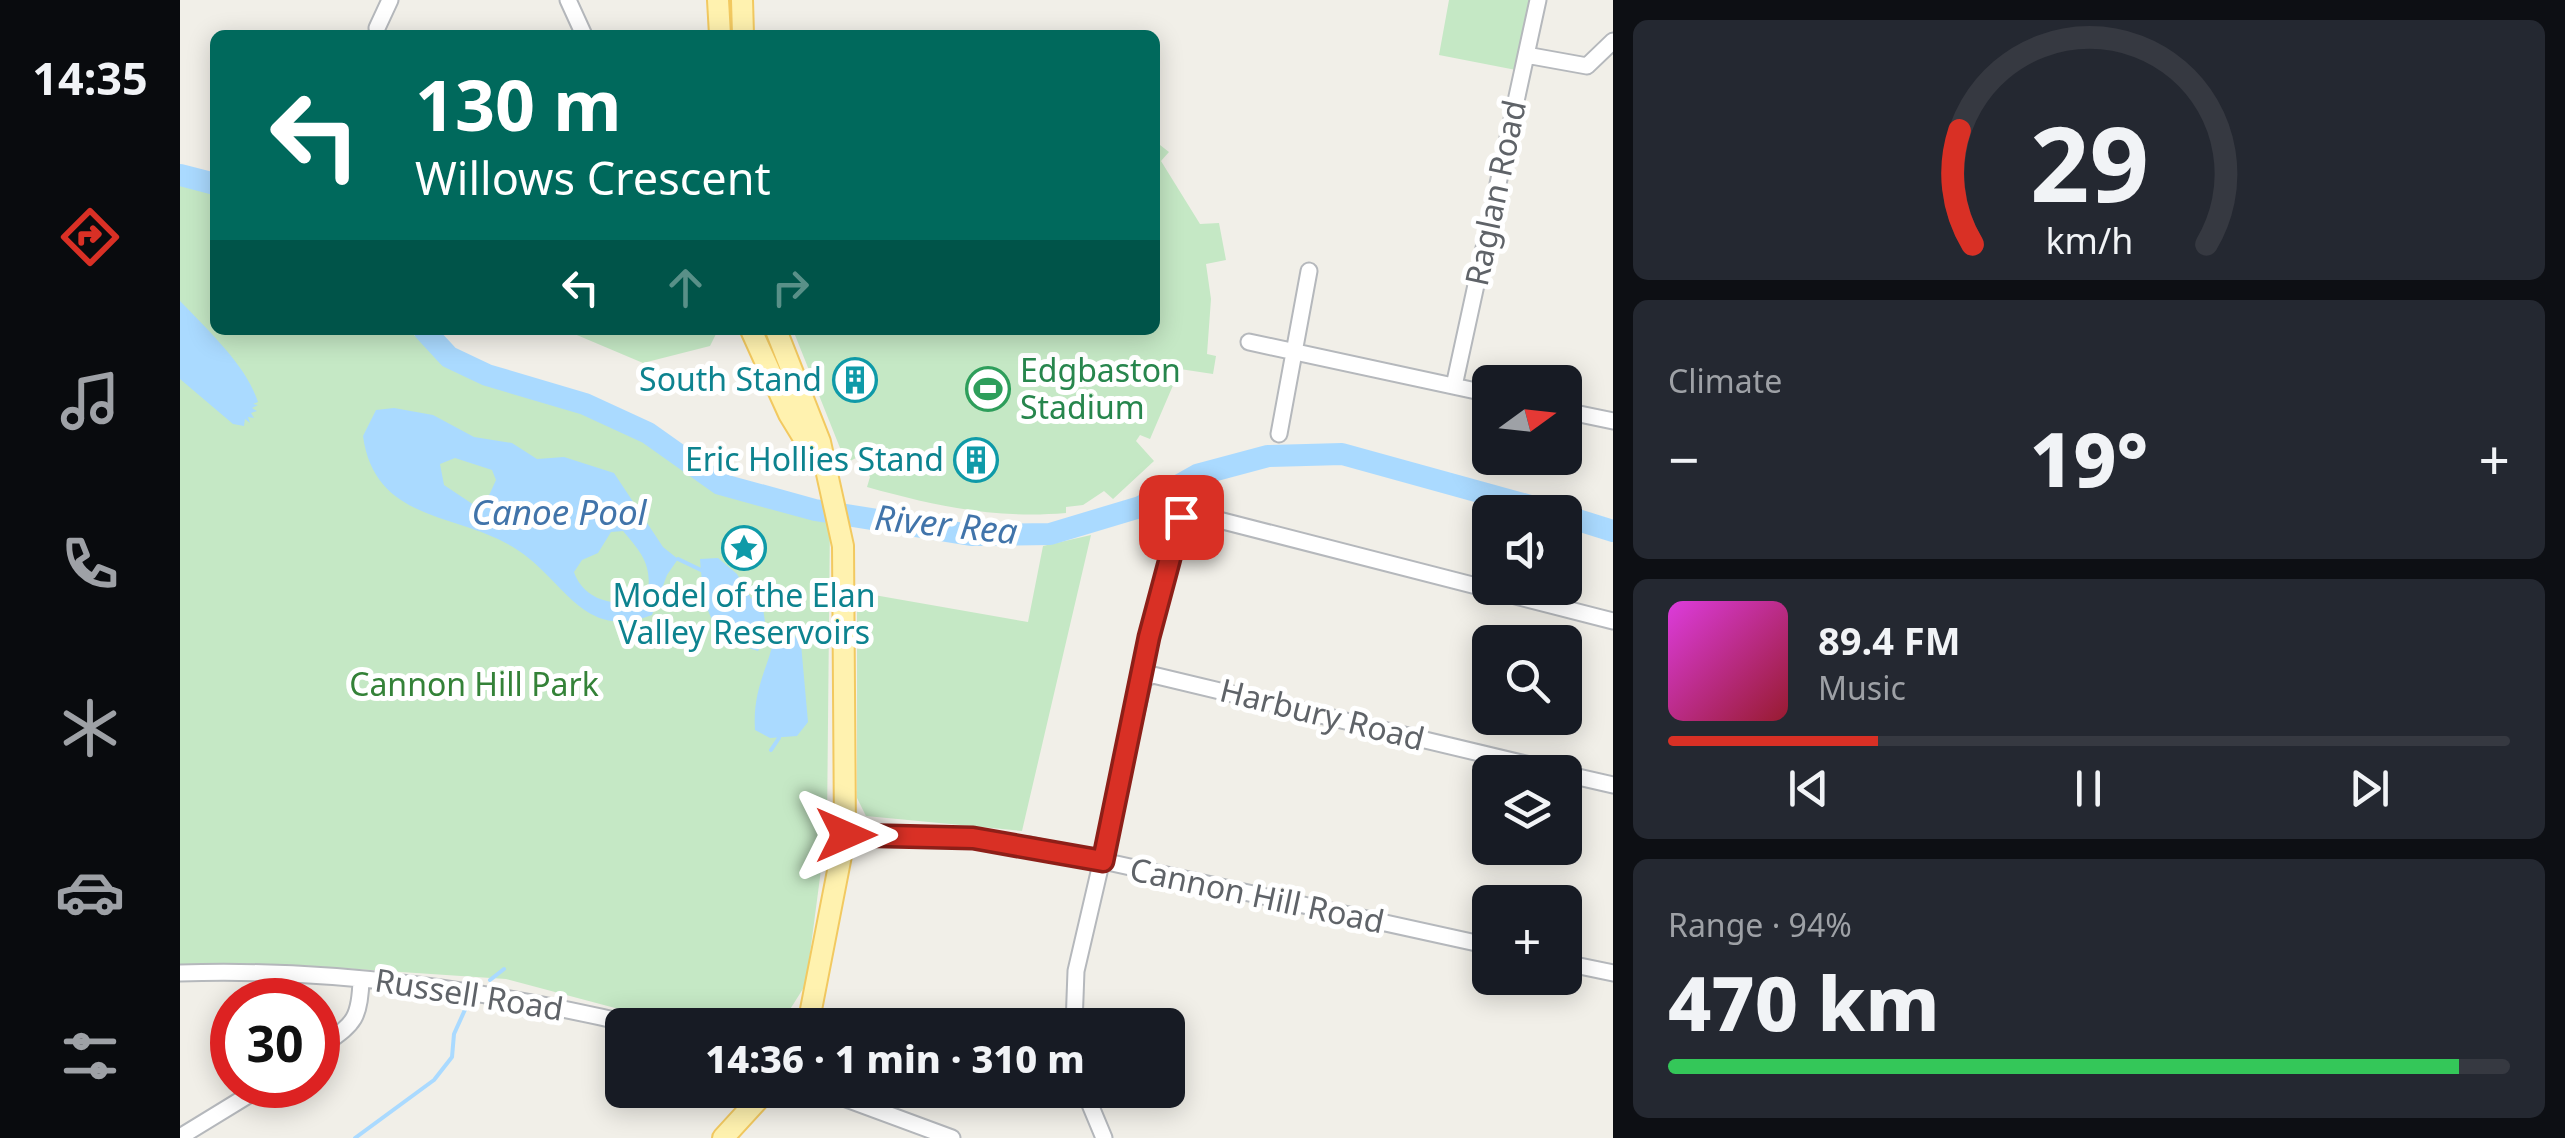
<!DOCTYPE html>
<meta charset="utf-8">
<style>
:root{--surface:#171b24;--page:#242831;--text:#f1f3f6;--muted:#9ea1a6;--line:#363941;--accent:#d93025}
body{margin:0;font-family:"Noto Sans",sans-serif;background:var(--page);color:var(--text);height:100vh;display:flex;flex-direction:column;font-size:38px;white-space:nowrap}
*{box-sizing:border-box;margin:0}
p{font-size:32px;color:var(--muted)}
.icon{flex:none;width:55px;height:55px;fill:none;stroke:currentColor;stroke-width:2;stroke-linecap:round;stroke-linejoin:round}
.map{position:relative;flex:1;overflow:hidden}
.panel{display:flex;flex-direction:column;gap:20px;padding:20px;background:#0d0f14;width:952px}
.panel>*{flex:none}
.top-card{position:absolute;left:30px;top:30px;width:950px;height:305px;border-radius:15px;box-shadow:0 5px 25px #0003;background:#00695c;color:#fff;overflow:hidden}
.needle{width:65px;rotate:75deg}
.controls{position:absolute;left:1292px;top:365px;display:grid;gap:20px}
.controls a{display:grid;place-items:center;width:110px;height:110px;border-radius:15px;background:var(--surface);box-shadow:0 5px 25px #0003;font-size:50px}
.speed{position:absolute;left:30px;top:978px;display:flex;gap:20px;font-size:50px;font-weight:700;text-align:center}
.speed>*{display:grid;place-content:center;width:130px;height:130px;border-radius:50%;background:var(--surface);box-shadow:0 5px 25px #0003;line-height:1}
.speed .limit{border:15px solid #d22;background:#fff;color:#111}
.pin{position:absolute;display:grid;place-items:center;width:85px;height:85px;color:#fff;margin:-42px;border-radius:20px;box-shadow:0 5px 15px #0006}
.me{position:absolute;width:110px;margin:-55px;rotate:90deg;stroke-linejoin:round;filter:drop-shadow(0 0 8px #0008)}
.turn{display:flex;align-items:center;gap:35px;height:210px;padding:0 40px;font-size:45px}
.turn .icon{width:130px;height:130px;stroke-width:2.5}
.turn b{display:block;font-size:70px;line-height:85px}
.lanes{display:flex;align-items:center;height:95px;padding:0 40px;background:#0003;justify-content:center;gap:50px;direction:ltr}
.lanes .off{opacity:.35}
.big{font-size:75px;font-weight:800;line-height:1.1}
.panel .card{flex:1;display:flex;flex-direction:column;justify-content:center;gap:15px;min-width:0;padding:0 35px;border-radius:15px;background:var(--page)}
.panel .dial{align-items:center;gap:0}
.dial svg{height:260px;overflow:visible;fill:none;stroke:var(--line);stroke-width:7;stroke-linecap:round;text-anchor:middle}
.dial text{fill:var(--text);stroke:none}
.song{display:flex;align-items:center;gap:30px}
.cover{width:120px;height:120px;border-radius:15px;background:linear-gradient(135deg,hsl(300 70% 55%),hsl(350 70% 35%))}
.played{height:10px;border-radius:5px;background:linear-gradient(90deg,var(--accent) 25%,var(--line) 25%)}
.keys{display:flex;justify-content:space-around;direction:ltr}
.heat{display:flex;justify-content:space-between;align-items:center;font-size:55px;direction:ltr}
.charge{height:15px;border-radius:8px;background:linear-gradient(90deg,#34c759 94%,var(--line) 0)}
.trip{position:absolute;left:425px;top:1008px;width:580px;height:100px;border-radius:15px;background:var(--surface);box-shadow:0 5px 25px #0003;font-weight:800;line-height:100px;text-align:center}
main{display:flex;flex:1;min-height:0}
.tabs{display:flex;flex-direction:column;width:180px;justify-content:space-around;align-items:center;background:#090b0e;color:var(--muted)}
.tabs .icon{width:70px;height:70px}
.tabs .on{color:var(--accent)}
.tabs b{font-size:45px;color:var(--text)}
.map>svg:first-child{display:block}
.green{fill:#c5e8c5}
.water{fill:#aadaff;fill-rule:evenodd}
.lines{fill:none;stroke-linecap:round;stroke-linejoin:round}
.stream{stroke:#aadaff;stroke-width:4}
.river{stroke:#aadaff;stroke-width:22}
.minor-casing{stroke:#b5b8bc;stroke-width:19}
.major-casing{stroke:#f2c960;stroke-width:24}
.minor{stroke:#fff;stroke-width:15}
.major{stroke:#fff2af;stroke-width:20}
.route-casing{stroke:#8d1f18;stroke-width:25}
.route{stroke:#d93025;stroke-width:18}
.labels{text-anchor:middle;stroke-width:10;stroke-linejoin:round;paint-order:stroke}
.street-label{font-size:32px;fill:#5f6368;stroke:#fff}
.leisure-label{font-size:32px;fill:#27864d;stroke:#fff;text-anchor:start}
.culture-label{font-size:32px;fill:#0d838f;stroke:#fff;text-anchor:end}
.park-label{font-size:32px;fill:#348238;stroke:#fff}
.water-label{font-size:35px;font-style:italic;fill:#4174aa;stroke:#fff}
</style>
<main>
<nav class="tabs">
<b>14:35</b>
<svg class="icon on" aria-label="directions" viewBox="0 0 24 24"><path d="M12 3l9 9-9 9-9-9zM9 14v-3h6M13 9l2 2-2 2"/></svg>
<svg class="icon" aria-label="music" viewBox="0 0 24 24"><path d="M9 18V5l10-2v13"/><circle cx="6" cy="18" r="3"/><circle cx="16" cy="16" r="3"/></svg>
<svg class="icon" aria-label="phone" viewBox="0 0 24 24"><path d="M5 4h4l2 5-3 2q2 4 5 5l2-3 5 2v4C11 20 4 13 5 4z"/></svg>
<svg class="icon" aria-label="climate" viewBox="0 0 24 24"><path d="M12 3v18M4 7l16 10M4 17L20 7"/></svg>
<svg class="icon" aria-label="car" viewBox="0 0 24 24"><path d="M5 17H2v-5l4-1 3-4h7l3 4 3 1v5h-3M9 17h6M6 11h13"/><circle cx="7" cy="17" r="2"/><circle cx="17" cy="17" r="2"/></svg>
<svg class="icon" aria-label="filters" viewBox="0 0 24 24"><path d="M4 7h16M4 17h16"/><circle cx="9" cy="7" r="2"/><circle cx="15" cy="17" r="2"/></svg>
</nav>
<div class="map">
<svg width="1433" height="1138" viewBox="0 0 1433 1138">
<rect width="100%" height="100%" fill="#f1efe8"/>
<path class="green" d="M 1269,0 L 1351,0 L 1336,70 L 1259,55 Z
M 980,145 L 989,152 L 981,161 L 1020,224 L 1039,223 L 1046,260 L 1026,264 L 1031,299 L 1027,354 L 1036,356 L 1033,374 L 1000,369 L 970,439 L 960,435 L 956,441 L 974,461 L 933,499 L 924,491 L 903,505 L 886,507 L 886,513 C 815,519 755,506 687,487 L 690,477 L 676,458 L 666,463 L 613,330 L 975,330 L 975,150 Z
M 0,184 L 35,193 L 35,330 L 227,330 L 280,369 L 337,387 L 463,437 L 540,491 L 650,520 L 647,824 L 626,984 L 609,1011 L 577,1025 L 499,1025 L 326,979 L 116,965 L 0,965 Z
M 385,330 L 538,330 L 530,346 L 463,363 Z
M 911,535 L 842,831 L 686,816 L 677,798 L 677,592 L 848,622 L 863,546 Z"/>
<path class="water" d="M 0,301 C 35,337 67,368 78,402 L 73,404 L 78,405 L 72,408 L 77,411 L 71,413 L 74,418 L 68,417 L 70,423 L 65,419 L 64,426 L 53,424 L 0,379 Z
M 214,408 L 253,415 L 294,437 L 332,443 L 357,459 L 384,457 L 434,473 L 483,547 L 498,559 L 487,575 L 472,615 C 403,642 385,580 336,549 C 280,512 195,524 183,436 L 196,410 ZM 275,458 L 312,470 L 316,480 L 305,504 L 294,505 L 264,485 L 260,464 ZM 443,531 C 460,551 472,564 468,591 C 443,612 404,602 394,572 L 402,560 L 418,553 L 431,532 Z
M 538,558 L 557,574 L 571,598 L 583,608 L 587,636 L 578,651 C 526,634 524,608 520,559 Z
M 597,625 L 612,632 L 621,644 L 628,722 L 617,736 L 590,738 L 575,730 C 572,686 591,665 597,625 Z"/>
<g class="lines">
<path class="stream" d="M 498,559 L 521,570
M 587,625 L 597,625
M 591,750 L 599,738
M 310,980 L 324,969
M 175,1138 L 254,1080 L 272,1057 L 274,1034 L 288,1003"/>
<path class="river" d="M 0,175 L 35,184
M 244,330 L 269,357 L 307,375 L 405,404 L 468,433 L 540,484 L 635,510 L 791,535 L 870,534 L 960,507 L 1017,475 L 1088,456 L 1162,454 L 1372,512
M 1385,516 L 1433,531"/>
<g class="minor-casing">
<path id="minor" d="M 388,0 L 404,35
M 197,28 L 210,0
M 1346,55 L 1407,66 L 1433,41
M 1069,342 L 1310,394
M 1274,386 L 1358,0
M 1385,411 L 1433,421
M 1099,434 L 1129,271
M 964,679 L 973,675 L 1379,772
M 1385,774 L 1433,785
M 665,835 L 731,834 L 850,845 L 1310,946
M 1385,963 L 1433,973
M 0,973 C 155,968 306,990 456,1025
M 894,1025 L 896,971 L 964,679 L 963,662 L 1001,517 L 1011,514 L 1031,518 L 1433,621
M 138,1049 C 172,1024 180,1023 181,979
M 642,1090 L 772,1138
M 904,1090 L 924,1138
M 0,1137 L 85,1085"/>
</g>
<g class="major-casing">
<path id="major" d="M 538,0 L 540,35
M 562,0 L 563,35
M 571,330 L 609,414 L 634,455
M 596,330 L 640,442 L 663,546 L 665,835 L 628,1025
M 543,1138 L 586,1091"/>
</g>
<use href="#minor" class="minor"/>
<use href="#major" class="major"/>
</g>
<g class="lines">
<g class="route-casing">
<path id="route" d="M 666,835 L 793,838 L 923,861 L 969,637 L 1001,517"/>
</g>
<use href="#route" class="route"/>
</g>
<defs>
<g id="building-ring" transform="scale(2.25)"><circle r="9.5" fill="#fff" stroke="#0f9aa8" stroke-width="1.5"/><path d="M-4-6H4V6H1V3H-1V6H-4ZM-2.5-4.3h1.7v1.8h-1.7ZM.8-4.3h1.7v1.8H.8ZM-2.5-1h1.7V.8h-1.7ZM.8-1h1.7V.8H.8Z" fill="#0f9aa8"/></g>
<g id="stadium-ring" transform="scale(2.25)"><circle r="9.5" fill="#fff" stroke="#2e9e5b" stroke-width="1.5"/><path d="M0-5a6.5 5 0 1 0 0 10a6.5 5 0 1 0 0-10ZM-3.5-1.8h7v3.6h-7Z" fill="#2e9e5b"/></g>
<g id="sight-ring" transform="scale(2.25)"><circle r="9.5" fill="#fff" stroke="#0f9aa8" stroke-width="1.5"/><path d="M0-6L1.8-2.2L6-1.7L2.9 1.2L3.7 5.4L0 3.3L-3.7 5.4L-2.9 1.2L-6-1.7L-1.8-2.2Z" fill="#0f9aa8"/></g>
</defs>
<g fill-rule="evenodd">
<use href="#building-ring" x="675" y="380"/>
<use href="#stadium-ring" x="808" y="389"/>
<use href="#building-ring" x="796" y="460"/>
<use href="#sight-ring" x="564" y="548"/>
</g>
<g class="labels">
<g class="street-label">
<text transform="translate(1316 193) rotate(-78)" y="11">Raglan Road</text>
<text transform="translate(1142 715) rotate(14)" y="11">Harbury Road</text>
<text transform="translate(1077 896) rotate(12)" y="11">Cannon Hill Road</text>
<text transform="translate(289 995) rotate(9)" y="11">Russell Road</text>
</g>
<g class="leisure-label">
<text x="840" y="382">Edgbaston<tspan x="840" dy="37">Stadium</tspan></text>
</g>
<g class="culture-label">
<text x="642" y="391">South Stand</text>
<text x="764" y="471">Eric Hollies Stand</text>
<text x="564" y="607" text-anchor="middle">Model of the Elan<tspan x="564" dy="37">Valley Reservoirs</tspan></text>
</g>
<g class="park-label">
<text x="294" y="696">Cannon Hill Park</text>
</g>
<g class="water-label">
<text x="379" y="525">Canoe Pool</text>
<text transform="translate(766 525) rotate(6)" y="12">River Rea</text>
</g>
</g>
</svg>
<div class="controls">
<a><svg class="needle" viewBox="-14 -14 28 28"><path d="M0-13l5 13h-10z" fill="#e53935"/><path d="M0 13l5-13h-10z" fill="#9ea1a6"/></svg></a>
<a><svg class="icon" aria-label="sound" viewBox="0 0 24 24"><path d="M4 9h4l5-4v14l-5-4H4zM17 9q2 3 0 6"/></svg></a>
<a><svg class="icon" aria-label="search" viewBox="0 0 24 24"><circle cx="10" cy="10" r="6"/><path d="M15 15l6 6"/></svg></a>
<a><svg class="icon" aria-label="layers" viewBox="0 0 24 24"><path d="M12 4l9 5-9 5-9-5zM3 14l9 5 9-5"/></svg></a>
<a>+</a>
</div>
<div class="speed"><div class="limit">30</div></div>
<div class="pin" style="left:1001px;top:517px;background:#d93025"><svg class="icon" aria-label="arrive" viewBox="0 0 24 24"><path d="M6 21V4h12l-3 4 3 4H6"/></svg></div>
<svg class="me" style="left:666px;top:835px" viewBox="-20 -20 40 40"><path d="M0-17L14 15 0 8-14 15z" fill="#d93025" stroke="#fff" stroke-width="4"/></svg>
<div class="trip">14:36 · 1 min · 310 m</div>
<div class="top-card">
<div class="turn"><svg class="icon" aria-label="left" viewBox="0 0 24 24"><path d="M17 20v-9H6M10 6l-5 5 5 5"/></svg><div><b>130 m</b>Willows Crescent</div></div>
<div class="lanes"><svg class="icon" aria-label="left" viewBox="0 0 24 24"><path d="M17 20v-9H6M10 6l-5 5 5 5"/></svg><svg class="icon off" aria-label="ahead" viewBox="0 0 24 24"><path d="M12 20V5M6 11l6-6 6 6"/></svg><svg class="icon off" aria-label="right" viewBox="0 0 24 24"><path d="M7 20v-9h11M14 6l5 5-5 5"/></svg></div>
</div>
</div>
<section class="panel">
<div class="card dial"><svg viewBox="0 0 100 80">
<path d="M14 69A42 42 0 1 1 86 69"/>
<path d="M14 69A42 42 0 0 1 10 34" stroke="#d93025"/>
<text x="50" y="56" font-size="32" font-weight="700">29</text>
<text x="50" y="72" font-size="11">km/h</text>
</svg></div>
<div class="card"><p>Climate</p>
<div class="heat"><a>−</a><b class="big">19°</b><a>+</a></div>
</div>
<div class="card">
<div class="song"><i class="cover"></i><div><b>89.4 FM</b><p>Music</p></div></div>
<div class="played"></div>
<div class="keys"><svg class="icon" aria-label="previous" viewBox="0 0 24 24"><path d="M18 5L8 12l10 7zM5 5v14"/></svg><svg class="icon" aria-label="pause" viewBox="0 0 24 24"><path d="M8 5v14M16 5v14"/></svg><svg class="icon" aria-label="next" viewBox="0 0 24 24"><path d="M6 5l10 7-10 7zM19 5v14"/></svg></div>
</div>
<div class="card"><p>Range · 94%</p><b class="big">470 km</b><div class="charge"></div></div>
</section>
</main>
